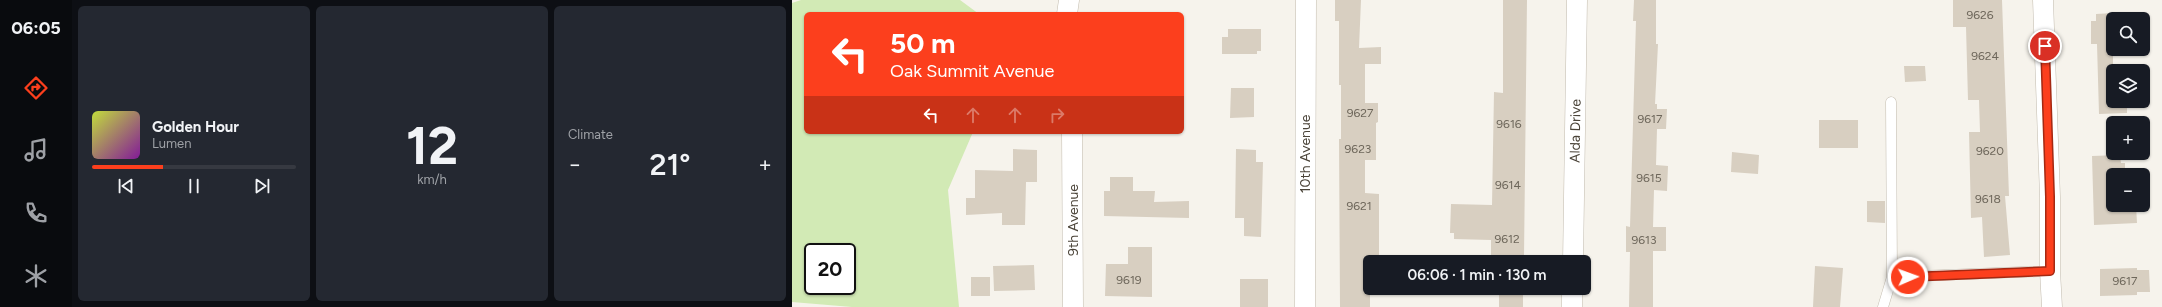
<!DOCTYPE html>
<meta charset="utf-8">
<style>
:root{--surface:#171b24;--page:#242831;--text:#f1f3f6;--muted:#9ea1a6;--line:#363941;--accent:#fc3f1d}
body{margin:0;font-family:Figtree,sans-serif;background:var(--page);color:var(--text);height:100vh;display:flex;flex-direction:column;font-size:15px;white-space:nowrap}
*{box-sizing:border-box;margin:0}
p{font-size:13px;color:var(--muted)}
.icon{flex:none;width:22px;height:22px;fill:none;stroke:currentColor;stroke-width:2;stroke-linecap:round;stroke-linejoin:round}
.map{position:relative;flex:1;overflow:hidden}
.drawer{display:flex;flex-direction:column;gap:6px;padding:6px;background:#0d0f14;width:720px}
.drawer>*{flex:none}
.top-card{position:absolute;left:12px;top:12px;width:380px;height:122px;border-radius:6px;box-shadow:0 1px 3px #0004;background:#fc3f1d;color:#fff;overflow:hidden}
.buttons{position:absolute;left:1314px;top:12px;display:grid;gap:8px}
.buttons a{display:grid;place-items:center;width:44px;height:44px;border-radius:6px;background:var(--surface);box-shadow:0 1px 3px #0004;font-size:20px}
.speed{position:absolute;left:12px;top:243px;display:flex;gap:8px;font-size:20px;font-weight:700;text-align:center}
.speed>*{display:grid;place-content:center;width:52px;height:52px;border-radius:50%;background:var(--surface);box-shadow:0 1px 3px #0004;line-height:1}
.speed .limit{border:2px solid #111;border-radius:6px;background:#fff;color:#111}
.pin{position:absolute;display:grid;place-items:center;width:34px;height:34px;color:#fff;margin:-17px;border:2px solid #fff;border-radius:50%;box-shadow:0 1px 4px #0007}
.me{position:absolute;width:44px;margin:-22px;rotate:88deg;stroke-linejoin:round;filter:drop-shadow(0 0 3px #0008)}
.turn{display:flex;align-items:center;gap:14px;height:84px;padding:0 20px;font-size:18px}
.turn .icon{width:52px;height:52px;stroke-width:2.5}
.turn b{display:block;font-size:28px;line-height:34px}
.lanes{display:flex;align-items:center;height:38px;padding:0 20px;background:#0003;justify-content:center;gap:20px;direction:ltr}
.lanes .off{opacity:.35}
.big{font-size:30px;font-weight:600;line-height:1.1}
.drawer .card{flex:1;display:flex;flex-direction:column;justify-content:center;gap:6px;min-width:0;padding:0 14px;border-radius:6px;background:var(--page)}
.drawer .dial{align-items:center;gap:0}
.dial b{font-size:52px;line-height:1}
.song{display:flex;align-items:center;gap:12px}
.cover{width:48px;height:48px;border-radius:6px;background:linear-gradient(135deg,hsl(70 70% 55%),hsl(290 70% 35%))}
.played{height:4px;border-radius:2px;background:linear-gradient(90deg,var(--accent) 35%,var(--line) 35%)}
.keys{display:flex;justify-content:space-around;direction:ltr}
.heat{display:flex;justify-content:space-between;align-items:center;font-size:22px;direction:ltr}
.drawer .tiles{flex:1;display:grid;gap:6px;grid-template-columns:repeat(3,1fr)}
.trip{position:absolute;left:571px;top:255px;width:228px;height:40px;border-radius:6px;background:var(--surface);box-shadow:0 1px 3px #0004;font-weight:600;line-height:40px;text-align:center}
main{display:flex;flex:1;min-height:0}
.dock{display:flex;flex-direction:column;width:72px;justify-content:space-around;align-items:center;background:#090b0e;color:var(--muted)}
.dock .icon{width:28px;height:28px}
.dock .on{color:var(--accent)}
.dock b{font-size:18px;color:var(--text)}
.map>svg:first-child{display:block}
.green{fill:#d2eab5;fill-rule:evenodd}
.building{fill:#d8cfc1}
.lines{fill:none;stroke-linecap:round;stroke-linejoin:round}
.service-casing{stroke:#c2bbae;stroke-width:11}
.minor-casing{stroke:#c2bbae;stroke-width:21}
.service{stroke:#fff;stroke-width:10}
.minor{stroke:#fff;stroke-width:20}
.route-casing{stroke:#a42913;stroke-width:10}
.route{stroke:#fc3f1d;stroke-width:7}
.labels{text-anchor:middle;stroke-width:3;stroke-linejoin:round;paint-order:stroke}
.number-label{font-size:12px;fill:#6e675b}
.street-label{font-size:14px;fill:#4b4439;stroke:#fff}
</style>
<main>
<nav class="dock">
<b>06:05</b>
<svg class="icon on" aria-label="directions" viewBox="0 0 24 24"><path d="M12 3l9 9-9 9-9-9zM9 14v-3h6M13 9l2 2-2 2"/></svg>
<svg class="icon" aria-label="music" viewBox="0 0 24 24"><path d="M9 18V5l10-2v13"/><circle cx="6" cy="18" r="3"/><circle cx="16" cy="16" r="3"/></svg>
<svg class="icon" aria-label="phone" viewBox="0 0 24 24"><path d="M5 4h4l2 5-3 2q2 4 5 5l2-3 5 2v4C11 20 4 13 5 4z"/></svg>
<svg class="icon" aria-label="climate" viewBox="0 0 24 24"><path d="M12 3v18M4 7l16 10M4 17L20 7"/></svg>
</nav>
<section class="drawer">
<div class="tiles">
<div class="card">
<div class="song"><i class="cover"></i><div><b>Golden Hour</b><p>Lumen</p></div></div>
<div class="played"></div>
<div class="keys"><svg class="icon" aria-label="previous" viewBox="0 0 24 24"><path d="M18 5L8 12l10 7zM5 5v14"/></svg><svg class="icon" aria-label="pause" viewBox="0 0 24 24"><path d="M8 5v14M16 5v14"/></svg><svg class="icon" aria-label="next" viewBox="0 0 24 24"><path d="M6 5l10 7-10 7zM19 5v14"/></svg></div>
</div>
<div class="card dial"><b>12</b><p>km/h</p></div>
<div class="card"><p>Climate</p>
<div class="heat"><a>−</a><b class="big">21°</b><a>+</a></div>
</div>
</div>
</section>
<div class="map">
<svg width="1370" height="307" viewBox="0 0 1370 307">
<rect width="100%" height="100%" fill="#f6f3ec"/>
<path class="green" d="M 9,0 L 168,0 L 187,14 L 14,14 L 14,132 L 181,132 L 156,190 L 167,307 L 60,307 L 0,302 L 0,3 ZM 21,252 L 55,252 L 55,286 L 21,286 Z"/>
<path class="building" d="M 543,0 L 569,0 L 567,48 L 589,47 L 589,64 L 573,64 L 573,103 L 586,103 L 586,122 L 584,123 L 584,160 L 573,160 L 573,193 L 587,194 L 587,262 L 578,262 L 578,307 L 548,307 L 547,139 L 549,139 L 549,85 L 547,85 L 547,21 L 543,21 Z
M 711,0 L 735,0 L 732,256 L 699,256 L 699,240 L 662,239 L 662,233 L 658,233 L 659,204 L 700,205 L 702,92 L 711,93 Z
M 842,0 L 864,0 L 864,44 L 866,44 L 863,104 L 865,104 L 865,109 L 875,109 L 874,129 L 865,129 L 864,165 L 876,166 L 875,191 L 862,190 L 861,227 L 874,227 L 874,251 L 861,251 L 861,307 L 837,307 L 838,252 L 834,252 L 834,226 L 838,227 L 844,21 L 841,21 Z
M 1161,0 L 1210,0 L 1217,196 L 1213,196 L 1218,255 L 1192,257 L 1190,217 L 1179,218 L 1177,132 L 1188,132 L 1187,100 L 1176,100 L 1174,27 L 1161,27 Z
M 1321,13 L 1321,68 L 1334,68 L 1334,71 L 1321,71 L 1321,101 L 1335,101 L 1335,113 L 1307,114 L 1305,44 L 1299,44 L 1299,21 L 1304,21 L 1304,14 Z
M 436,29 L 469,29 L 469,51 L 465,51 L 465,54 L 430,54 L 430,37 L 436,37 Z
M 1112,66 L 1133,66 L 1134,81 L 1113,82 Z
M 439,88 L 462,88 L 462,117 L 438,118 Z
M 1027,120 L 1066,120 L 1066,148 L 1027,148 Z
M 221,149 L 245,150 L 245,182 L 234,182 L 233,225 L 210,225 L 210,213 L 174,215 L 174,198 L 183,198 L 183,170 L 221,171 Z
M 444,149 L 464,150 L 464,162 L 471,162 L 469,237 L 452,236 L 452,218 L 443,218 Z
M 940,152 L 967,155 L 966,174 L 939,172 Z
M 1328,155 L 1329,163 L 1333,163 L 1333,175 L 1321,175 L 1321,205 L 1344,205 L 1345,223 L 1302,225 L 1300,156 Z
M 318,177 L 341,177 L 341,191 L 363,191 L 362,202 L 397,201 L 397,218 L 312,216 L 312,191 L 318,191 Z
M 1075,201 L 1093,201 L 1093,223 L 1075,222 Z
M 336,247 L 360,247 L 360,297 L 313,296 L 314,264 L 336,264 Z
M 242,265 L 243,290 L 202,291 L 201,266 Z
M 1023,266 L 1051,268 L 1048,307 L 1021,307 Z
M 1345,268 L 1345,270 L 1357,270 L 1358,292 L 1345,292 L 1345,295 L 1308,296 L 1308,269 Z
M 179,277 L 198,277 L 198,296 L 179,296 Z
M 448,279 L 476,279 L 476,307 L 448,307 Z
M 707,288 L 731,288 L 731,307 L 707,307 Z"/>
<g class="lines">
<g class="service-casing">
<path id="service" d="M 1099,102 L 1100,277
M 1091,307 L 1100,277 L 1258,271"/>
</g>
<g class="minor-casing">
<path id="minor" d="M 1251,0 L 1258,197 L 1258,271 L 1260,307
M 275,14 L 277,0
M 280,132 L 281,307
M 781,262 L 785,0
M 513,307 L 514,0
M 780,307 L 780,288"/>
</g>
<use href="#service" class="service"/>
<use href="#minor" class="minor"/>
</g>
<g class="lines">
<g class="route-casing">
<path id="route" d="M 1116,277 L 1258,271 L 1258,197 L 1253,46"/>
</g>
<use href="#route" class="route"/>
</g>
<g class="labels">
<g class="number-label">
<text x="1188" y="19">9626</text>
<text x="1193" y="60">9624</text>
<text x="568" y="117">9627</text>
<text x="858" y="123">9617</text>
<text x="717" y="128">9616</text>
<text x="566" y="153">9623</text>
<text x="1198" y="155">9620</text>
<text x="857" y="182">9615</text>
<text x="716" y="189">9614</text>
<text x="1196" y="203">9618</text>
<text x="567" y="210">9621</text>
<text x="715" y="243">9612</text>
<text x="852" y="244">9613</text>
<text x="337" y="284">9619</text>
<text x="1333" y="285">9617</text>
</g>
<g class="street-label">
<text transform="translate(783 131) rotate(-89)" y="5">Alda Drive</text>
<text transform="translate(513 154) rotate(-90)" y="5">10th Avenue</text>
<text transform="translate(281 220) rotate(-90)" y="5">9th Avenue</text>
</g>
</g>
</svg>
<div class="buttons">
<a><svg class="icon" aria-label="search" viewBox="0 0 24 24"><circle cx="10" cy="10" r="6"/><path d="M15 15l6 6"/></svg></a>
<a><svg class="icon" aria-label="layers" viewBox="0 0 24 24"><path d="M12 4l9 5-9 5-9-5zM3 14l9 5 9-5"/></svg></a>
<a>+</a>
<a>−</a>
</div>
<div class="speed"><div class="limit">20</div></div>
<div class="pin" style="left:1253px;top:46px;background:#d93025"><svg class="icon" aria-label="arrive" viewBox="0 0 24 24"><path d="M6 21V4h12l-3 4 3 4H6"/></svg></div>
<svg class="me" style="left:1116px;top:277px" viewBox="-20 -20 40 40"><circle r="17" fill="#fc3f1d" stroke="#fff" stroke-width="3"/><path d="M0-11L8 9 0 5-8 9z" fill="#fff"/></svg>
<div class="trip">06:06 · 1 min · 130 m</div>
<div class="top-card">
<div class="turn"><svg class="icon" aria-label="left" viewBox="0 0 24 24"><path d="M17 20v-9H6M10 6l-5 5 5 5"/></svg><div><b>50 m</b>Oak Summit Avenue</div></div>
<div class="lanes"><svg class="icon" aria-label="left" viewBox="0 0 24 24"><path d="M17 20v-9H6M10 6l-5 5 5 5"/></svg><svg class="icon off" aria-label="ahead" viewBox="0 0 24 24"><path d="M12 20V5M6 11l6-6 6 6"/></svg><svg class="icon off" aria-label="ahead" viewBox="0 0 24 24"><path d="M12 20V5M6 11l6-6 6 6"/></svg><svg class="icon off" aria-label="right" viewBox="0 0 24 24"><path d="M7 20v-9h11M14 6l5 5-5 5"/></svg></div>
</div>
</div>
</main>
